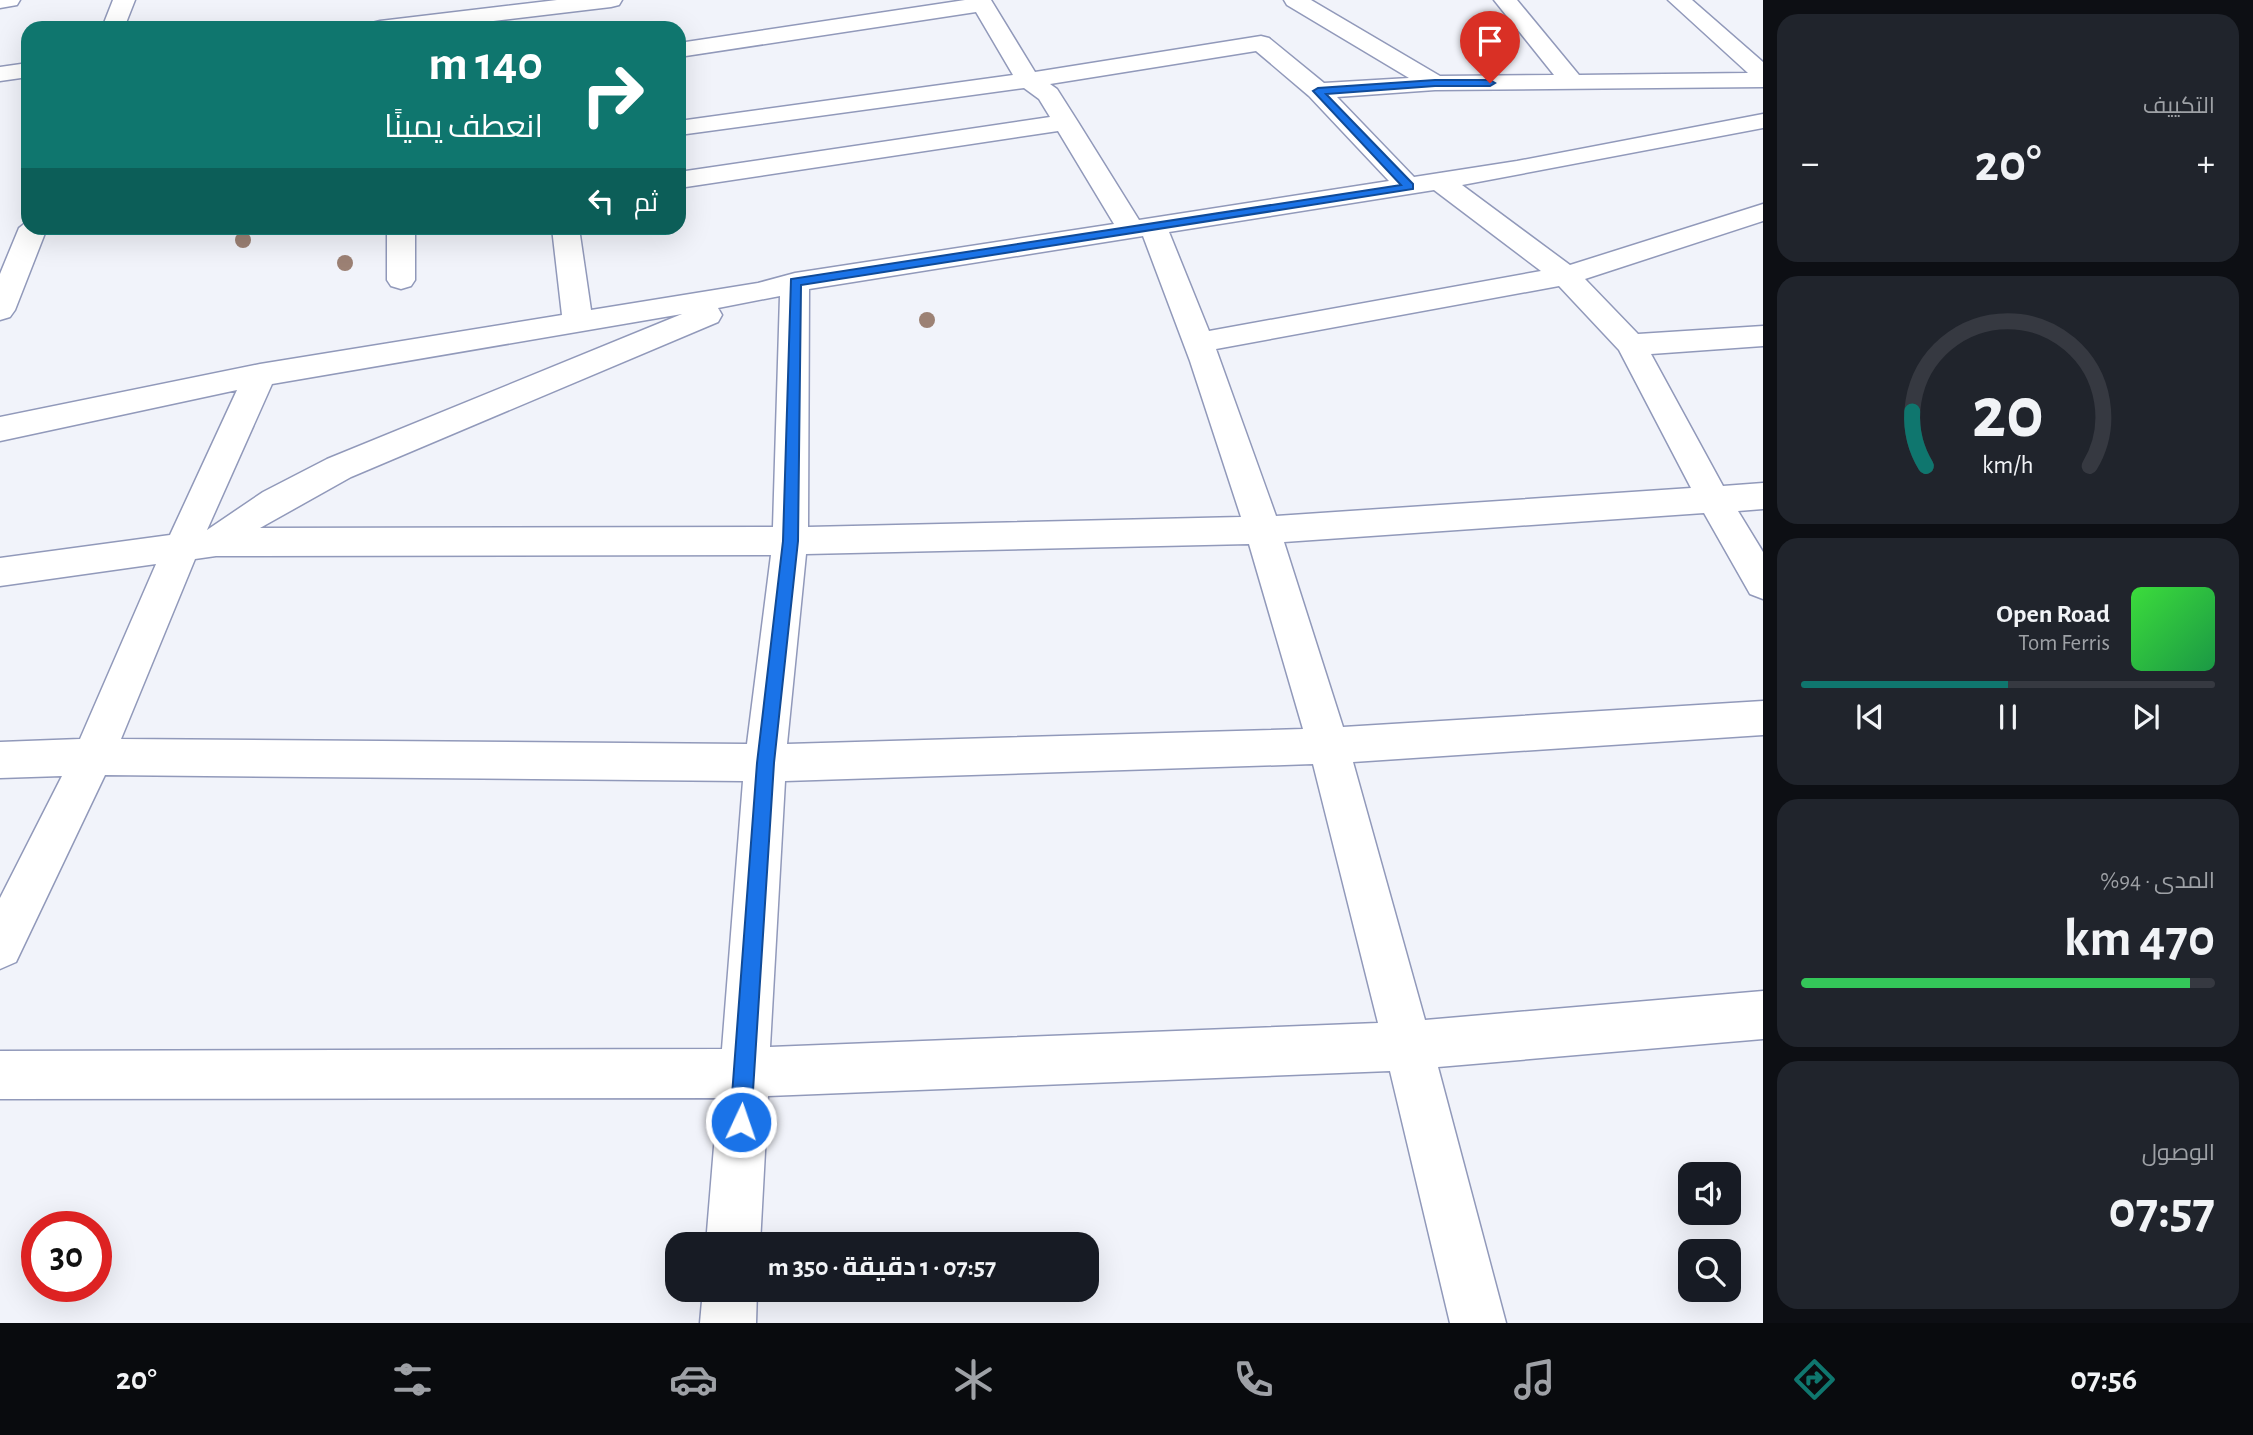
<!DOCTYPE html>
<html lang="ar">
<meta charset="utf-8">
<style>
:root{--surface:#171b24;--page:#20242c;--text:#f1f3f6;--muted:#9ea1a6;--line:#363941;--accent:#0f766e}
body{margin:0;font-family:"Alegreya Sans",Cairo,sans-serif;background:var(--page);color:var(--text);direction:rtl;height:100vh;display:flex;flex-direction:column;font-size:26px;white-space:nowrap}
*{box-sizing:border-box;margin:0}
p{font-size:23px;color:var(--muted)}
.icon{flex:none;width:38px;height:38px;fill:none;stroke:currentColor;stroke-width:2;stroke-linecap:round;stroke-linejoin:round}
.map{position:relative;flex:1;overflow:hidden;direction:ltr}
.drawer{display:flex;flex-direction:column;gap:14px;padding:14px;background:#0d0f14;width:490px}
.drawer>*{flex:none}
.banner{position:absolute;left:21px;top:21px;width:665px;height:214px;border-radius:21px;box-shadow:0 7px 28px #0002;direction:rtl;background:#0f766e;color:#fff;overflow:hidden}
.fabs{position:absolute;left:1678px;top:1162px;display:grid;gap:14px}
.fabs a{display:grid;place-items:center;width:63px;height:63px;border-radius:14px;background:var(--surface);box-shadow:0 7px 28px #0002;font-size:35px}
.speed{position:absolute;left:21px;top:1211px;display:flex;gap:14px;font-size:35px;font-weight:700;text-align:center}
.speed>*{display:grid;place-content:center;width:91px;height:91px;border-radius:50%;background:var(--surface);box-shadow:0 7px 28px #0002;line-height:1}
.speed .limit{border:10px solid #d22;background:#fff;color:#111}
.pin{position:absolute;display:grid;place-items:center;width:60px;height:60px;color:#fff;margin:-72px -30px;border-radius:50% 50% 50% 0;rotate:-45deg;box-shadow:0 0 7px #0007}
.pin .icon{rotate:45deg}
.me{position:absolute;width:77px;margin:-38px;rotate:3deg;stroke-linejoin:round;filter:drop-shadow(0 0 5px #0008)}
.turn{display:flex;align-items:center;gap:24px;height:147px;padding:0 28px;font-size:32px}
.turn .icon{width:91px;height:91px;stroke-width:2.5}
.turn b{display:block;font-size:49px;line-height:60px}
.then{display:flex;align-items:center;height:66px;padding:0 28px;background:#0003;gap:14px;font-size:26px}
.big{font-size:52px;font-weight:700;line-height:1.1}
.drawer .widget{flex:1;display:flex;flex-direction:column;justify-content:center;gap:10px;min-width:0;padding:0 24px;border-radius:21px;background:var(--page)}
.drawer .dial{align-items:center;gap:0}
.dial svg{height:182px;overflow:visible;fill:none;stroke:var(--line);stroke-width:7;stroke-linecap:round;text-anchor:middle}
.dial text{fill:var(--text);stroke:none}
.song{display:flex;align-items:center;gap:21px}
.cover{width:84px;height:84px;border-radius:10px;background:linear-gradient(135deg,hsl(120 70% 55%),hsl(140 70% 35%))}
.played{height:7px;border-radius:4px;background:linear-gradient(90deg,var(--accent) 50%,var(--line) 50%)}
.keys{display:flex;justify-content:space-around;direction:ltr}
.heat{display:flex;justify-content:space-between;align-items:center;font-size:38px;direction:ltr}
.charge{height:10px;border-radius:5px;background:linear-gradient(90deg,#34c759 94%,var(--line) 0)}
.trip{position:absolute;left:665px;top:1232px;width:434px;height:70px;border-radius:21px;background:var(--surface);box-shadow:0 7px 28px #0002;font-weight:700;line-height:70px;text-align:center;direction:rtl}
.tab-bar{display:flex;height:112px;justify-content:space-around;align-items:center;background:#090b0e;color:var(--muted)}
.tab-bar .icon{width:49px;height:49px}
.tab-bar .active{color:var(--accent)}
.tab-bar b{font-size:32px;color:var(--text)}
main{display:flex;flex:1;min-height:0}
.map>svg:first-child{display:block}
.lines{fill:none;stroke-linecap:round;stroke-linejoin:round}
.minor-casing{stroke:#9199ba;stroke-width:3}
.minor{fill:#fff;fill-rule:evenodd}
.tree{fill:#9c8174}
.route{fill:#1a73e8;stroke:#114b97;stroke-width:2}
</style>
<main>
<section class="drawer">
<div class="widget"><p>التكييف</p>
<div class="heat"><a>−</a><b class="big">20°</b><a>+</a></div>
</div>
<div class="widget dial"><svg viewBox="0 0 100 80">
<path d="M14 69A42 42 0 1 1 86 69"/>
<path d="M14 69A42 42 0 0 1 8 45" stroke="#0f766e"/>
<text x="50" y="56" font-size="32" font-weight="700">20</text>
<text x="50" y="72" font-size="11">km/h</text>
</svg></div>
<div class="widget">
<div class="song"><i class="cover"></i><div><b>Open Road</b><p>Tom Ferris</p></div></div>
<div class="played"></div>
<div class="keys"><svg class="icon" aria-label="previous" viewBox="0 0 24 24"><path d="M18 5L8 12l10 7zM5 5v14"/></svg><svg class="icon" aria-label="pause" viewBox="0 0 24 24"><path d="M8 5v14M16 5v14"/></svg><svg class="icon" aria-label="next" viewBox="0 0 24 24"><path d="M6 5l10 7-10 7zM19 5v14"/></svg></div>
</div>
<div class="widget"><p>المدى · 94%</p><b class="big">470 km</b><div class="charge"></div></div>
<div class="widget"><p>الوصول</p><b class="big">07:57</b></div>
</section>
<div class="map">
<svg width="1763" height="1323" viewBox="0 0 1763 1323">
<rect width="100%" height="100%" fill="#f1f3fa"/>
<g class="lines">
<g class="minor-casing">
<path id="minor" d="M 0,0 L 20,0 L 17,5 L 0,8 Z
M 113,0 L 135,0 L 124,28 L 102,28 Z
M 557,0 L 622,0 L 619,5 L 611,7 L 435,28 L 369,28 L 372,23 L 380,21 Z
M 965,0 L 991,0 L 1035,72 L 1261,36 L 1269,38 L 1324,83 L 1409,78 L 1287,5 L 1284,0 L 1311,0 L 1440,76 L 1554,75 L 1494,0 L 1517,0 L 1579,75 L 1748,73 L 1668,0 L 1692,0 L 1763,62 L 1763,87 L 1435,90 L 1337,97 L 1414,177 L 1517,161 L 1763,114 L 1763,128 L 1462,185 L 1570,265 L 1763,204 L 1763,221 L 1585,279 L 1638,334 L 1763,326 L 1763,346 L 1651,354 L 1723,486 L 1763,483 L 1763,509 L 1738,511 L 1763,552 L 1763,599 L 1750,594 L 1704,513 L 1284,542 L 1343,727 L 1763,701 L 1763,735 L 1353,762 L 1425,1020 L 1763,991 L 1763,1039 L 1438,1067 L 1506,1323 L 1450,1323 L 1390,1071 L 768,1096 L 760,1244 L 706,1244 L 718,1098 L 0,1099 L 0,1051 L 722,1049 L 743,781 L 105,775 L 16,962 L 0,969 L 0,898 L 62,776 L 0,778 L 0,742 L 80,739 L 156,564 L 0,586 L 0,558 L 170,535 L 237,390 L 0,441 L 0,417 L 260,364 L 562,315 L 552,228 L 579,228 L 591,310 L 758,283 L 795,273 L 1114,224 L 1058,131 L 679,188 L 679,172 L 1050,117 L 1039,99 L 1024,88 L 679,135 L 679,121 L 1013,75 L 976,12 L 679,57 L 679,43 ZM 1256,51 L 1309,96 L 1389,181 L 1139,220 L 1078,122 L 1057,89 L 1050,84 ZM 1434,190 L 1541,271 L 1209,331 L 1169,232 ZM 1143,236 L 1190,361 L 1241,517 L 808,527 L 809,289 ZM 1559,286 L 1619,350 L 1691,488 L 1276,516 L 1216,349 ZM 780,296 L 773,527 L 260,528 L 351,477 L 718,322 L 722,315 L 718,308 ZM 682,314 L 327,459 L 263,492 L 207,530 L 272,384 ZM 1249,544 L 1303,729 L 787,744 L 806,554 ZM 771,555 L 747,744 L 121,739 L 195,559 L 216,556 ZM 1313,764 L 1378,1023 L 770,1047 L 785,781 Z
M 28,63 L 28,77 L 0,81 L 0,67 Z
M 28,221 L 28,228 L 47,228 L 15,310 L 10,317 L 0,320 L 0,274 L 19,228 Z
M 387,228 L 415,228 L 415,280 L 411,286 L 401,289 L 391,286 L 387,280 Z
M 703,1290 L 757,1290 L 756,1323 L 700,1323 Z"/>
</g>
<use href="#minor" class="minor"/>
</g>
<g class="tree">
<circle cx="243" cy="240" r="8"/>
<circle cx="345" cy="263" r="8"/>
<circle cx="927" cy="320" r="8"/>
</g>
<path class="route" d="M 1435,80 L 1490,80 L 1495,83 L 1490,86 L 1435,86 L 1326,94 L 1413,184 L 1413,189 L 801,285 L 798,541 L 774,763 L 751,1122 L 748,1129 L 741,1132 L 733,1129 L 730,1122 L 757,763 L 783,541 L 791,279 L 1401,185 L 1313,91 L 1318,88 Z"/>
</svg>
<div class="fabs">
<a><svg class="icon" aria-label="sound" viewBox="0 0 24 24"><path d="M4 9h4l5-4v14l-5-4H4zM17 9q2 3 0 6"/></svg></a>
<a><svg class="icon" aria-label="search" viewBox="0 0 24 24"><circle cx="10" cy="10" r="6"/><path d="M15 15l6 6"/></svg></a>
</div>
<div class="speed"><div class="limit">30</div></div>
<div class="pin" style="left:1490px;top:83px;background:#d93025"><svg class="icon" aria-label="arrive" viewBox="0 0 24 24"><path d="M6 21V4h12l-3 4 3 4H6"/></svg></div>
<svg class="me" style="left:741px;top:1122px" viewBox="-20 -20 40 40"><circle r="17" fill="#1a73e8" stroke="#fff" stroke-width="3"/><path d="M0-11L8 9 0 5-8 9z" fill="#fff"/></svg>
<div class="trip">07:57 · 1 دقيقة · 350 m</div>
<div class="banner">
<div class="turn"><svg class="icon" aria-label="right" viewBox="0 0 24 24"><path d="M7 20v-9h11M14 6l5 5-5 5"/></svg><div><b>140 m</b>انعطف يمينًا</div></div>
<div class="then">ثم<svg class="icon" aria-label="left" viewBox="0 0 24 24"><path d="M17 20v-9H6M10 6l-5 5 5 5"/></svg></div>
</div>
</div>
</main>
<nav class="tab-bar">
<b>07:56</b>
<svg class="icon active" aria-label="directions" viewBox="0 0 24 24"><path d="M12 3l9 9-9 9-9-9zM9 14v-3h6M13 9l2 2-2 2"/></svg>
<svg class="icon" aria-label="music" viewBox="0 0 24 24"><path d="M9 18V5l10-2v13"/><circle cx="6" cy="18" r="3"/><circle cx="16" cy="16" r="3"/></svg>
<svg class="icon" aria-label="phone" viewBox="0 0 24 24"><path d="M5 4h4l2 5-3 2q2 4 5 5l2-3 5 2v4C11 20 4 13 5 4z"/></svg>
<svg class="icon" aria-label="climate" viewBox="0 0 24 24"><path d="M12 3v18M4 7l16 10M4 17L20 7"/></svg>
<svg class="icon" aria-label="car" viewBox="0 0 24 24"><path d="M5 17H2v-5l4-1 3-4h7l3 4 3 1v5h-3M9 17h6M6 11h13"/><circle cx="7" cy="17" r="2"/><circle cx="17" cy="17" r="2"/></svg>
<svg class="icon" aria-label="filters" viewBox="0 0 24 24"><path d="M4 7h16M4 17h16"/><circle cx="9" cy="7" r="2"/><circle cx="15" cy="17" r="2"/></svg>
<b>20°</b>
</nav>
